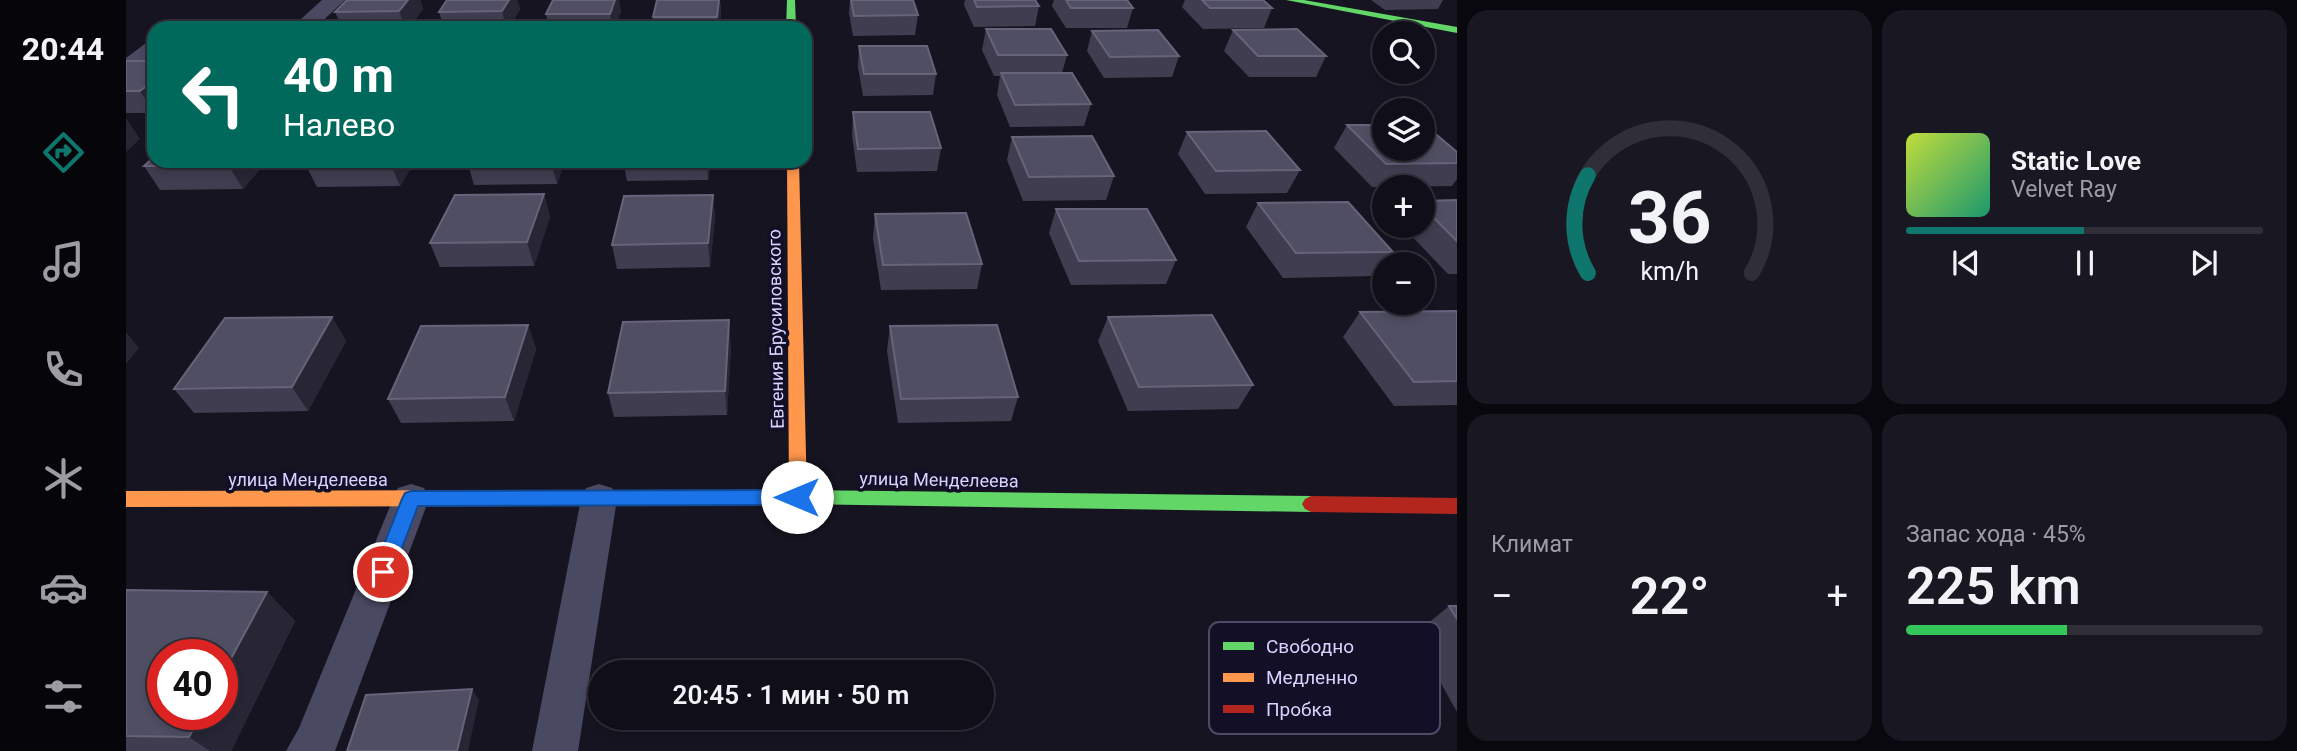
<!DOCTYPE html>
<html lang="ru">
<meta charset="utf-8">
<style>
:root{--surface:#100f19;--page:#191822;--text:#f1f3f6;--muted:#9c9ca2;--line:#302f38;--accent:#0f766e}
body{margin:0;font-family:Roboto,sans-serif;background:var(--page);color:var(--text);height:100vh;display:flex;flex-direction:column;font-size:26px;white-space:nowrap}
*{box-sizing:border-box;margin:0}
p{font-size:23px;color:var(--muted)}
.icon{flex:none;width:38px;height:38px;fill:none;stroke:currentColor;stroke-width:2;stroke-linecap:round;stroke-linejoin:round}
.map{position:relative;flex:1;overflow:hidden}
.details{display:flex;flex-direction:column;gap:10px;padding:10px;background:#09080e;width:840px}
.details>*{flex:none}
.hud{position:absolute;left:21px;top:21px;width:665px;height:147px;border-radius:21px;box-shadow:0 4px 10px #0003,0 0 0 2px var(--line);background:#00695c;color:#fff;overflow:hidden}
.fabs{position:absolute;left:1246px;top:21px;display:grid;gap:14px}
.fabs a{display:grid;place-items:center;width:63px;height:63px;border-radius:50%;background:var(--surface);box-shadow:0 4px 10px #0003,0 0 0 2px var(--line);font-size:35px}
.speed{position:absolute;left:21px;top:639px;display:flex;gap:14px;font-size:35px;font-weight:700;text-align:center}
.speed>*{display:grid;place-content:center;width:91px;height:91px;border-radius:50%;background:var(--surface);box-shadow:0 4px 10px #0003,0 0 0 2px var(--line);line-height:1}
.speed .limit{border:10px solid #d22;background:#fff;color:#111}
.pin{position:absolute;display:grid;place-items:center;width:60px;height:60px;color:#fff;margin:-30px;border:4px solid #fff;border-radius:50%;box-shadow:0 2px 7px #0007}
.me{position:absolute;width:77px;margin:-38px;rotate:270deg;stroke-linejoin:round;filter:drop-shadow(0 0 5px #0008)}
.turn{display:flex;align-items:center;gap:24px;height:147px;padding:0 21px;font-size:32px}
.turn .icon{width:91px;height:91px;stroke-width:2.5}
.turn b{display:block;font-size:49px;line-height:60px}
.big{font-size:52px;font-weight:600;line-height:1.1}
.details .widget{flex:1;display:flex;flex-direction:column;justify-content:center;gap:10px;min-width:0;padding:0 24px;border-radius:21px;background:var(--page)}
.details .dial{align-items:center;gap:0}
.dial svg{height:182px;overflow:visible;fill:none;stroke:var(--line);stroke-width:7;stroke-linecap:round;text-anchor:middle}
.dial text{fill:var(--text);stroke:none}
.song{display:flex;align-items:center;gap:21px}
.cover{width:84px;height:84px;border-radius:10px;background:linear-gradient(135deg,hsl(70 70% 55%),hsl(160 70% 35%))}
.played{height:7px;border-radius:4px;background:linear-gradient(90deg,var(--accent) 50%,var(--line) 50%)}
.keys{display:flex;justify-content:space-around;direction:ltr}
.heat{display:flex;justify-content:space-between;align-items:center;font-size:38px;direction:ltr}
.charge{height:10px;border-radius:5px;background:linear-gradient(90deg,#34c759 45%,var(--line) 0)}
.details .tiles{flex:1;display:grid;gap:10px;grid-template-columns:repeat(2,1fr)}
.trip{position:absolute;left:462px;top:660px;width:406px;height:70px;border-radius:35px;background:var(--surface);box-shadow:0 4px 10px #0003,0 0 0 2px var(--line);font-weight:600;line-height:70px;text-align:center}
main{display:flex;flex:1;min-height:0}
.tabs{display:flex;flex-direction:column;width:126px;justify-content:space-around;align-items:center;background:#06060a;color:var(--muted)}
.tabs .icon{width:49px;height:49px}
.tabs .on{color:var(--accent)}
.tabs b{font-size:32px;color:var(--text)}
.map>svg:first-child{display:block}
.lines{fill:none;stroke-linecap:round;stroke-linejoin:round}
.lane{fill:#4a4962;fill-rule:evenodd}
.street{fill:#4a4962;fill-rule:evenodd}
.fast{fill:#63d668;fill-rule:evenodd}
.slow{fill:#ff974d;fill-rule:evenodd}
.jam{fill:#b3261e;fill-rule:evenodd}
.wall{fill:#403d50}
.shaded-wall{fill:#282635}
.building{fill:#504e63;stroke:#66637b;stroke-width:2}
.route{fill:#1a73e8;stroke:#114b97;stroke-width:2}
.labels{text-anchor:middle;stroke-width:7;stroke-linejoin:round;paint-order:stroke}
.street-label{font-size:18px;fill:#d9d4ff;stroke:#130f26}
.key{fill:#130f26;stroke:#4e4a67;stroke-width:2}
.key-label{font-size:19px;fill:#d9d4ff}
</style>
<main>
<nav class="tabs">
<b>20:44</b>
<svg class="icon on" aria-label="directions" viewBox="0 0 24 24"><path d="M12 3l9 9-9 9-9-9zM9 14v-3h6M13 9l2 2-2 2"/></svg>
<svg class="icon" aria-label="music" viewBox="0 0 24 24"><path d="M9 18V5l10-2v13"/><circle cx="6" cy="18" r="3"/><circle cx="16" cy="16" r="3"/></svg>
<svg class="icon" aria-label="phone" viewBox="0 0 24 24"><path d="M5 4h4l2 5-3 2q2 4 5 5l2-3 5 2v4C11 20 4 13 5 4z"/></svg>
<svg class="icon" aria-label="climate" viewBox="0 0 24 24"><path d="M12 3v18M4 7l16 10M4 17L20 7"/></svg>
<svg class="icon" aria-label="car" viewBox="0 0 24 24"><path d="M5 17H2v-5l4-1 3-4h7l3 4 3 1v5h-3M9 17h6M6 11h13"/><circle cx="7" cy="17" r="2"/><circle cx="17" cy="17" r="2"/></svg>
<svg class="icon" aria-label="filters" viewBox="0 0 24 24"><path d="M4 7h16M4 17h16"/><circle cx="9" cy="7" r="2"/><circle cx="15" cy="17" r="2"/></svg>
</nav>
<div class="map">
<svg width="1331" height="751" viewBox="0 0 1331 751">
<rect width="100%" height="100%" fill="#161421"/>
<g class="lines">
<path class="lane" d="M 285,484 L 298,488 L 303,499 L 209,751 L 160,751 L 173,728 L 267,499 L 272,488 Z
M 473,484 L 486,488 L 491,499 L 452,751 L 406,751 L 455,499 L 460,488 Z"/>
<path class="street" d="M 196,0 L 219,0 L 189,28 L 165,28 Z
M 28,41 L 28,59 L 8,74 L 0,76 L 0,58 L 20,43 Z"/>
<path class="fast" d="M 661,0 L 669,0 L 670,28 L 660,28 Z
M 1160,0 L 1178,0 L 1331,27 L 1331,33 Z
M 380,490 L 672,490 L 1185,496 L 1191,499 L 1194,504 L 1191,509 L 1185,512 L 672,504 L 380,506 L 374,503 L 371,498 L 374,493 Z"/>
<path class="slow" d="M 661,161 L 673,161 L 681,497 L 678,502 L 672,504 L 666,502 L 663,497 Z
M 380,490 L 386,493 L 389,498 L 386,503 L 380,506 L 0,507 L 0,491 Z"/>
<path class="jam" d="M 1185,496 L 1331,498 L 1331,514 L 1185,512 L 1179,509 L 1176,504 L 1179,499 Z"/>
</g>
<path class="wall" d="M 221,0 L 294,0 L 297,9 L 283,28 L 216,28 L 209,12 Z
M 321,0 L 391,0 L 394,9 L 383,28 L 318,28 L 313,12 Z
M 531,0 L 594,0 L 595,14 L 593,28 L 528,28 L 527,17 Z
M 724,0 L 787,0 L 792,15 L 789,35 L 727,36 L 723,13 Z
M 839,0 L 909,0 L 913,6 L 909,26 L 848,27 L 838,5 Z
M 928,0 L 1001,0 L 1007,8 L 1001,28 L 940,28 L 926,6 Z
M 1059,0 L 1137,0 L 1146,8 L 1138,28 L 1077,29 L 1056,7 Z
M 1245,0 L 1317,0 L 1312,9 L 1259,10 Z
M 495,11 L 489,28 L 423,28 L 420,14 Z
M 860,29 L 941,55 L 936,73 L 965,104 L 958,126 L 884,127 L 871,95 L 874,76 L 868,76 L 856,50 Z
M 1107,30 L 1200,56 L 1190,77 L 1123,77 L 1098,51 Z
M 966,31 L 1053,56 L 1046,77 L 978,78 L 961,51 Z
M 733,46 L 810,74 L 807,95 L 737,96 L 732,67 Z
M 0,61 L 28,61 L 28,113 L 0,113 Z
M 727,112 L 815,148 L 811,171 L 731,172 L 726,135 Z
M 1221,125 L 1331,152 L 1331,179 L 1326,186 L 1246,187 L 1208,148 Z
M 1061,132 L 1174,170 L 1161,193 L 1079,194 L 1052,154 Z
M 886,137 L 988,176 L 980,200 L 897,201 L 881,160 Z
M 28,161 L 141,161 L 117,189 L 34,190 L 18,166 Z
M 181,161 L 289,161 L 274,186 L 191,187 L 179,164 Z
M 341,161 L 439,161 L 431,184 L 348,185 Z
M 497,161 L 585,161 L 582,180 L 501,181 Z
M 418,194 L 424,217 L 408,266 L 314,267 L 304,243 Z
M 587,195 L 589,218 L 584,267 L 491,269 L 486,245 Z
M 1331,200 L 1331,274 L 1322,274 L 1276,226 L 1297,226 L 1297,201 Z
M 1132,203 L 1267,252 L 1250,276 L 1157,278 L 1120,227 Z
M 930,209 L 1050,260 L 1040,284 L 945,285 L 923,233 Z
M 749,214 L 856,264 L 851,289 L 755,290 L 747,238 Z
M 1331,311 L 1331,405 L 1268,406 L 1217,337 L 1234,312 Z
M 206,317 L 220,341 L 182,411 L 68,413 L 48,389 Z
M 982,317 L 1127,385 L 1112,409 L 1002,411 L 972,341 Z
M 402,325 L 410,349 L 388,421 L 275,423 L 262,399 Z
M 764,326 L 892,397 L 885,421 L 772,423 L 761,351 Z
M 605,345 L 601,415 L 488,417 L 482,393 Z
M 0,590 L 141,592 L 169,621 L 105,751 L 0,751 Z
M 1323,606 L 1331,606 L 1331,712 L 1288,635 Z"/>
<path class="shaded-wall" d="M 282,0 L 294,0 L 297,9 L 283,28 L 279,28 L 273,11 Z
M 383,0 L 391,0 L 394,9 L 383,28 L 380,28 L 376,11 Z
M 489,0 L 493,0 L 495,11 L 489,28 L 486,28 L 484,14 Z
M 593,0 L 594,0 L 595,14 L 593,28 L 591,28 L 591,17 Z
M 28,80 L 28,112 L 14,91 Z
M 0,118 L 14,139 L 0,152 Z
M 108,161 L 141,161 L 117,189 L 103,166 Z
M 265,161 L 289,161 L 274,186 L 264,163 Z
M 425,161 L 439,161 L 431,184 Z
M 581,161 L 585,161 L 582,180 Z
M 418,194 L 424,217 L 408,266 L 401,242 Z
M 587,195 L 589,218 L 584,267 L 582,243 Z
M 206,317 L 220,341 L 182,411 L 166,387 Z
M 603,320 L 605,345 L 601,415 L 599,391 Z
M 402,325 L 410,349 L 388,421 L 379,397 Z
M 0,332 L 13,348 L 0,364 Z
M 141,592 L 169,621 L 105,751 L 84,751 L 63,737 L 76,714 L 96,714 L 96,675 Z
M 346,689 L 353,700 L 342,751 L 331,751 Z"/>
<path class="building" d="M 221,0 L 282,0 L 273,11 L 209,12 Z
M 321,0 L 383,0 L 376,11 L 313,12 Z
M 427,0 L 489,0 L 484,14 L 420,14 Z
M 531,0 L 593,0 L 591,17 L 527,17 Z
M 725,0 L 787,0 L 792,15 L 728,16 Z
M 848,0 L 909,0 L 913,6 L 851,7 Z
M 940,0 L 1001,0 L 1007,8 L 945,8 Z
M 1076,0 L 1137,0 L 1146,8 L 1084,8 Z
M 860,29 L 925,29 L 941,55 L 872,55 Z
M 1171,29 L 1200,56 L 1132,56 L 1107,30 Z
M 1032,30 L 1053,56 L 984,57 L 966,31 Z
M 733,46 L 801,46 L 810,74 L 738,74 Z
M 0,61 L 28,61 L 28,80 L 14,91 L 0,91 Z
M 875,73 L 946,73 L 965,104 L 889,105 Z
M 727,112 L 804,112 L 815,148 L 732,149 Z
M 1221,125 L 1258,125 L 1258,149 L 1297,149 L 1297,125 L 1299,125 L 1331,152 L 1331,163 L 1260,164 Z
M 1140,131 L 1174,170 L 1090,171 L 1061,132 Z
M 966,136 L 988,176 L 903,177 L 886,137 Z
M 28,157 L 28,161 L 108,161 L 103,166 L 18,166 Z
M 181,161 L 265,161 L 264,163 L 179,164 Z
M 341,161 L 425,161 L 340,162 Z
M 418,194 L 401,242 L 304,243 L 329,195 Z
M 587,195 L 582,243 L 486,245 L 498,196 Z
M 1331,200 L 1331,241 L 1297,207 L 1297,201 Z
M 1222,202 L 1267,252 L 1170,253 L 1132,203 Z
M 930,209 L 1021,209 L 1050,260 L 953,261 Z
M 840,213 L 856,264 L 757,265 L 749,214 Z
M 1331,311 L 1331,381 L 1288,382 L 1234,312 Z
M 1086,315 L 1127,385 L 1013,387 L 982,317 Z
M 206,317 L 166,387 L 48,389 L 99,318 Z
M 603,320 L 599,391 L 482,393 L 497,322 Z
M 402,325 L 379,397 L 262,399 L 295,326 Z
M 871,325 L 892,397 L 775,399 L 764,326 Z
M 0,590 L 141,592 L 96,675 L 96,654 L 37,654 L 37,714 L 76,714 L 63,737 L 0,736 Z
M 1323,606 L 1331,606 L 1331,619 Z
M 346,689 L 331,751 L 221,751 L 240,695 Z"/>
<path class="route" d="M 671,490 L 678,492 L 681,497 L 678,503 L 671,505 L 292,506 L 264,579 L 257,581 L 250,579 L 247,572 L 276,499 L 279,493 L 285,491 Z"/>
<g class="labels">
<g class="street-label">
<text transform="translate(650 329) rotate(-91)" y="6">Евгения Брусиловского</text>
<text x="182" y="486">улица Менделеева</text>
<text transform="translate(813 480) rotate(1)" y="6">улица Менделеева</text>
</g>
</g>
<rect x="1083" y="622" width="231" height="112" rx="10" class="key"/>
<rect x="1097" y="642" width="31" height="8" fill="#63d668"/>
<rect x="1097" y="673" width="31" height="9" fill="#ff974d"/>
<rect x="1097" y="705" width="31" height="8" fill="#b3261e"/>
<g class="key-label">
<text x="1140" y="653">Свободно</text>
<text x="1140" y="684">Медленно</text>
<text x="1140" y="716">Пробка</text>
</g>
</svg>
<div class="fabs">
<a><svg class="icon" aria-label="search" viewBox="0 0 24 24"><circle cx="10" cy="10" r="6"/><path d="M15 15l6 6"/></svg></a>
<a><svg class="icon" aria-label="layers" viewBox="0 0 24 24"><path d="M12 4l9 5-9 5-9-5zM3 14l9 5 9-5"/></svg></a>
<a>+</a>
<a>−</a>
</div>
<div class="speed"><div class="limit">40</div></div>
<div class="pin" style="left:257px;top:572px;background:#d93025"><svg class="icon" aria-label="arrive" viewBox="0 0 24 24"><path d="M6 21V4h12l-3 4 3 4H6"/></svg></div>
<svg class="me" style="left:671px;top:497px" viewBox="-20 -20 40 40"><circle r="19" fill="#fff"/><path d="M0-13L10 11 0 6-10 11z" fill="#1a73e8"/></svg>
<div class="trip">20:45 · 1 мин · 50 m</div>
<div class="hud">
<div class="turn"><svg class="icon" aria-label="left" viewBox="0 0 24 24"><path d="M17 20v-9H6M10 6l-5 5 5 5"/></svg><div><b>40 m</b>Налево</div></div>
</div>
</div>
<section class="details">
<div class="tiles">
<div class="widget dial"><svg viewBox="0 0 100 80">
<path d="M14 69A42 42 0 1 1 86 69"/>
<path d="M14 69A42 42 0 0 1 14 26" stroke="#0f766e"/>
<text x="50" y="56" font-size="32" font-weight="700">36</text>
<text x="50" y="72" font-size="11">km/h</text>
</svg></div>
<div class="widget">
<div class="song"><i class="cover"></i><div><b>Static Love</b><p>Velvet Ray</p></div></div>
<div class="played"></div>
<div class="keys"><svg class="icon" aria-label="previous" viewBox="0 0 24 24"><path d="M18 5L8 12l10 7zM5 5v14"/></svg><svg class="icon" aria-label="pause" viewBox="0 0 24 24"><path d="M8 5v14M16 5v14"/></svg><svg class="icon" aria-label="next" viewBox="0 0 24 24"><path d="M6 5l10 7-10 7zM19 5v14"/></svg></div>
</div>
<div class="widget"><p>Климат</p>
<div class="heat"><a>−</a><b class="big">22°</b><a>+</a></div>
</div>
<div class="widget"><p>Запас хода · 45%</p><b class="big">225 km</b><div class="charge"></div></div>
</div>
</section>
</main>
